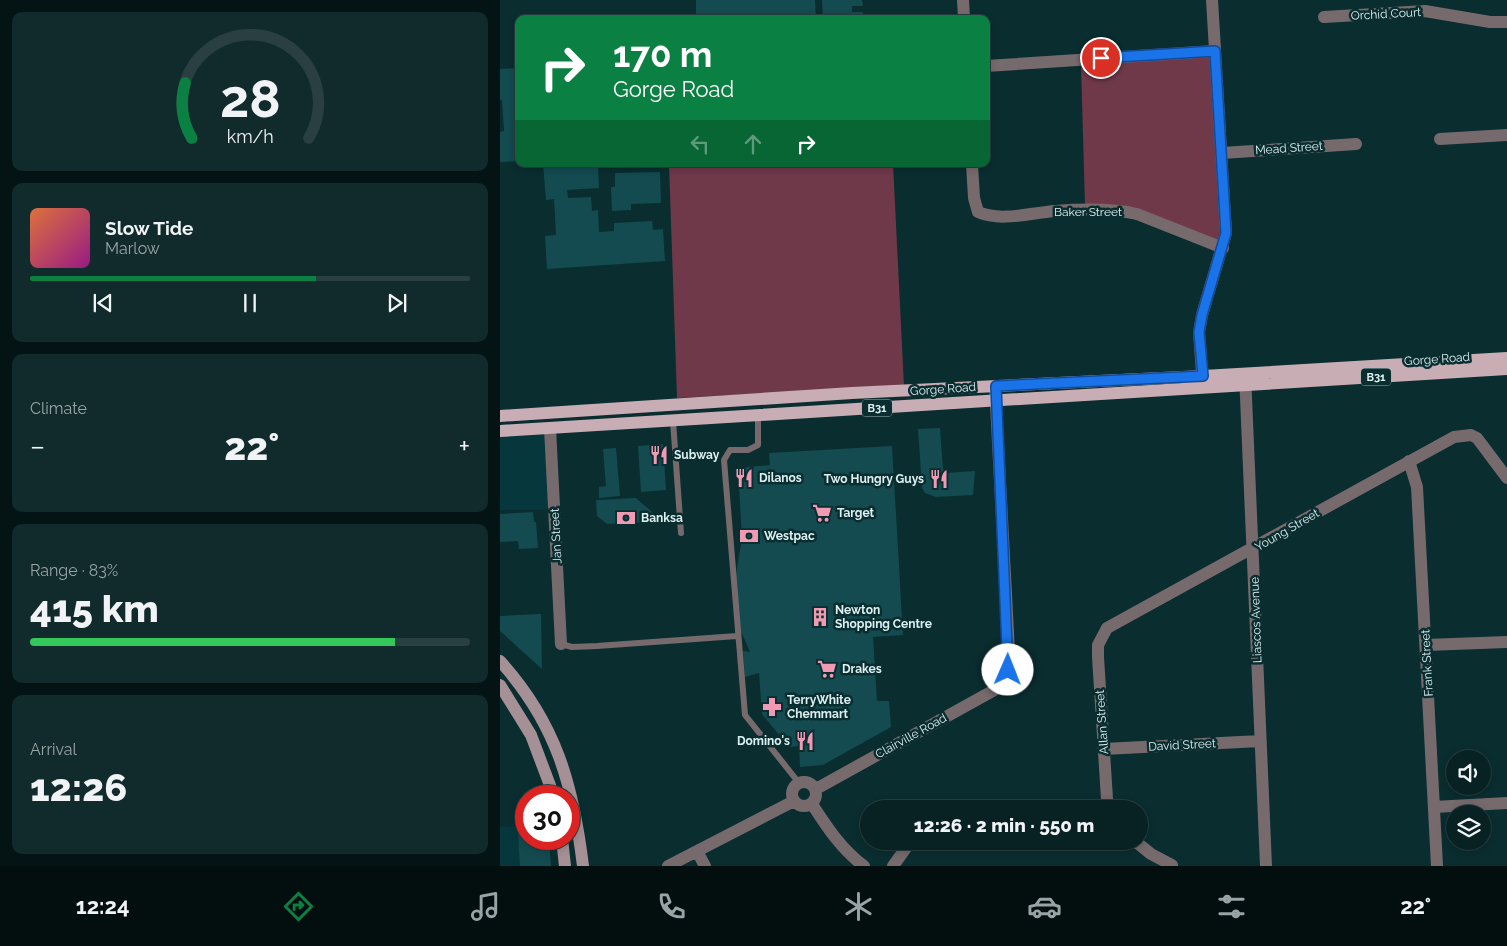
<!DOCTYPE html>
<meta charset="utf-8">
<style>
:root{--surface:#082224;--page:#112a2c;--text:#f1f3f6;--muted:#98a4a6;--line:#293f41;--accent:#0b8043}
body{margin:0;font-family:Raleway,sans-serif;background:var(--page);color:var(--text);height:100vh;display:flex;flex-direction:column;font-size:19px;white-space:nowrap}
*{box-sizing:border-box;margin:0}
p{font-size:16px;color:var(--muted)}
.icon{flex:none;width:28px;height:28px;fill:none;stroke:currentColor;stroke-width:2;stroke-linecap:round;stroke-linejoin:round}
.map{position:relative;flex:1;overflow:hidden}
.drawer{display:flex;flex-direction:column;gap:12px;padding:12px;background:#041314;width:500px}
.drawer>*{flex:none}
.top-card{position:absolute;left:15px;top:15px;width:475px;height:152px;border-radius:10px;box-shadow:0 2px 8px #0003,0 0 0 1px var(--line);background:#0b8043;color:#fff;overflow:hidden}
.fabs{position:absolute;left:946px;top:750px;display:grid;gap:10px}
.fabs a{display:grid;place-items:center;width:45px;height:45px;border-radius:50%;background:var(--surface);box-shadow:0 2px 8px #0003,0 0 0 1px var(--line);font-size:25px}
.speed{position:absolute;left:15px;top:785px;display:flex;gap:10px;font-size:25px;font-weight:700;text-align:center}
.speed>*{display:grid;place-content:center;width:65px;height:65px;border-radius:50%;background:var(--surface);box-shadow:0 2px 8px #0003,0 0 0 1px var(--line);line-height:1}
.speed .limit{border:8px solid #d22;background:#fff;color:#111}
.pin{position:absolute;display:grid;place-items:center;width:42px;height:42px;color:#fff;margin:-21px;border:2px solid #fff;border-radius:50%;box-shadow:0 1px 5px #0007}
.me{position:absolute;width:55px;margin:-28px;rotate:1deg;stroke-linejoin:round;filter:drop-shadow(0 0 4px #0008)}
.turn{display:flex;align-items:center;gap:18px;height:105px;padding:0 15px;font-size:22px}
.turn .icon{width:65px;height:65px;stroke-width:2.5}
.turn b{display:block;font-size:35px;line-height:42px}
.lanes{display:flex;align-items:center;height:48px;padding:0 15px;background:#0003;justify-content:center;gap:25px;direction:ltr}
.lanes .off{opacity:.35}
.big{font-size:38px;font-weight:800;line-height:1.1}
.drawer .card{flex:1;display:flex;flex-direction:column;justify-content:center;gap:8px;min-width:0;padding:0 18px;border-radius:10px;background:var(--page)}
.drawer .dial{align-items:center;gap:0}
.dial svg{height:130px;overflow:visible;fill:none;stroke:var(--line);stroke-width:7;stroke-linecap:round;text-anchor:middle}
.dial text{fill:var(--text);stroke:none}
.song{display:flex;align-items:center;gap:15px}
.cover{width:60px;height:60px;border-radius:8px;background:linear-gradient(135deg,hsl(20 70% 55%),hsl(310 70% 35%))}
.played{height:5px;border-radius:2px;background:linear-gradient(90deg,var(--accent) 65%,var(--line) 65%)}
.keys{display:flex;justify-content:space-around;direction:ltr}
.heat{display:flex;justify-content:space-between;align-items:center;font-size:28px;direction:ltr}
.charge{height:8px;border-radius:4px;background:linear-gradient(90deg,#34c759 83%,var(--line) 0)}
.trip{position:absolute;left:360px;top:800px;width:288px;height:50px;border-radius:25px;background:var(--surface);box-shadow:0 2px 8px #0003,0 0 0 1px var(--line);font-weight:800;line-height:50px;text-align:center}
.tab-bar{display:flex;height:80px;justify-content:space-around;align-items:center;background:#030e0e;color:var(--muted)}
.tab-bar .icon{width:35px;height:35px}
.tab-bar .selected{color:var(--accent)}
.tab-bar b{font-size:22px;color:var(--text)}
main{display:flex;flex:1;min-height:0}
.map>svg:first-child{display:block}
.built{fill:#06373c}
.green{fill:#6f394a}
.building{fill:#134b50}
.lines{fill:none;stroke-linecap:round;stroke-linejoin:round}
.service{stroke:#776a6d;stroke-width:6}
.minor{stroke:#776a6d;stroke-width:12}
.secondary{stroke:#a59095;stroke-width:12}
.primary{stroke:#c8adb4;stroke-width:12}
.route-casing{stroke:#114b97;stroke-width:12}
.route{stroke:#1a73e8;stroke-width:9}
.labels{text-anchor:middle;stroke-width:5;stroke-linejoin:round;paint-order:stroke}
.shield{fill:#0a2d30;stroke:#9db5b7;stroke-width:1}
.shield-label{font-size:11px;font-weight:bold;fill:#dceff1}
.street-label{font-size:12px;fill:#dceff1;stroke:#0a2d30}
.poi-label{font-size:12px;font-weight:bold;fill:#dceff1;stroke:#0a2d30;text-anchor:start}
</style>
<main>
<section class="drawer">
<div class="card dial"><svg viewBox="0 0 100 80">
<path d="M14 69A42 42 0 1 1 86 69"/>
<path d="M14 69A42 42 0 0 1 10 35" stroke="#0b8043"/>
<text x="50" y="56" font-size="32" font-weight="700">28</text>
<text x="50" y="72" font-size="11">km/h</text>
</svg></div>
<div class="card">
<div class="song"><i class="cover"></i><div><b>Slow Tide</b><p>Marlow</p></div></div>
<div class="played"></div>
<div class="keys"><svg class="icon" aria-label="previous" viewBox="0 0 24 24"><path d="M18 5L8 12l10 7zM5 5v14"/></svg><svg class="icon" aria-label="pause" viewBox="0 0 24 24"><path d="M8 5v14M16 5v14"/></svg><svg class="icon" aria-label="next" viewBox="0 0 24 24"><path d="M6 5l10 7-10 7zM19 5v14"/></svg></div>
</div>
<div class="card"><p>Climate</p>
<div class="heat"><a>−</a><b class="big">22°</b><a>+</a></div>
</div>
<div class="card"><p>Range · 83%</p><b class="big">415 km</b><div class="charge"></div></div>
<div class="card"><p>Arrival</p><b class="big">12:26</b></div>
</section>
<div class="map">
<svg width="1007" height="866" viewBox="0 0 1007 866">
<rect width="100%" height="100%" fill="#0a2d30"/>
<path class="built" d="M 47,433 L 50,510 L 0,510 L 0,434 Z
M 26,825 L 26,839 L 48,839 L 50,866 L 0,866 L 0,827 Z"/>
<path class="green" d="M 711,56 L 722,207 L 719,242 L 585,206 L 581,65 Z
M 169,164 L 393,164 L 404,386 L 177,398 Z"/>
<path class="building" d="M 196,0 L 315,0 L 316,19 L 196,19 Z
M 322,0 L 362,0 L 363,6 L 352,6 L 352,12 L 363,12 L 363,19 L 323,19 Z
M 19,68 L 19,161 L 0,162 L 0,132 L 4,131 L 2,101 L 0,99 L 0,69 Z
M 43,164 L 98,164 L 99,188 L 67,190 L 68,198 L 91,197 L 92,211 L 98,210 L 99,232 L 114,231 L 114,223 L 152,221 L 153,230 L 163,229 L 165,261 L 47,269 L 45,236 L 56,235 L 54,199 L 46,200 Z
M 160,172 L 161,203 L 131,204 L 131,210 L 112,211 L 111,187 L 115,187 L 115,173 Z
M 440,428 L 443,469 L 447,473 L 475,471 L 473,495 L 436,497 L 425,493 L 422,488 L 418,429 Z
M 163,444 L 166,490 L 141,492 L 138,446 Z
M 392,446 L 403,635 L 373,637 L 377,701 L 389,701 L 391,727 L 323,765 L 300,767 L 299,746 L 289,747 L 262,714 L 259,673 L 245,677 L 243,651 L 250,652 L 240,629 L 235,581 L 242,538 L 238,468 L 270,465 L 269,453 Z
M 116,448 L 120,496 L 99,498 L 99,487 L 106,486 L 103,449 Z
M 136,498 L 152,512 L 152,522 L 107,524 L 97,516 L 96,500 Z
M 33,512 L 34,522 L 36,522 L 38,548 L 19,549 L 18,541 L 0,542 L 0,514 Z
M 41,614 L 42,669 L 0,631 L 0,616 Z
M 18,831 L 26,831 L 26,839 L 49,839 L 51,866 L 20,866 Z"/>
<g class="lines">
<path class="service" d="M 258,415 L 258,445 L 248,450 L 230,450 L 224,460 L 245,715 L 299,783
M 173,421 L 181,533
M 61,644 L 72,647 L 97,646 L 237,636"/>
<path class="minor" d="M 463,0 L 464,19
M 824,17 L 925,11 L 990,22 L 1007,22
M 486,66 L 715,51
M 940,139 L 1007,135
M 722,153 L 856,144
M 472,164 L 474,198 L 478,212 C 501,222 530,213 555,211 C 582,209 611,208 637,214 L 723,248
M 745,374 L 766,866
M 703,386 L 699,332 L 702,315 L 726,233 L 712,0
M 50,428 L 61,644
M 909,461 L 917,487 L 937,866
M 926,645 L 1007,642
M 604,749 L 760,741
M292 794a12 12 0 1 1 24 0a12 12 0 1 1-24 0Z
M 316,789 L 498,688 C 509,677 509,666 509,651 L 495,386
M 312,804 C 327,827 341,849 364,866
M 934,807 L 1007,803
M 605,809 L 607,799 L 598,657 L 598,645 L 607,628 L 954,437 L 971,435 L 977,438 L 1007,478
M 635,841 L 651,854 L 672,865
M 197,851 L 205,866
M 168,866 L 294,801
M 393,866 L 411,841"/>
<path class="secondary" d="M 0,661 C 56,723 73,784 83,866
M 0,685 L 31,735 L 54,796
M 62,839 L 65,866"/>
<path class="primary" d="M 0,416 L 352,393 L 703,376 L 1007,358
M 0,431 L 1007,369"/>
</g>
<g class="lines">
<g class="route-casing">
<path id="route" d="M 508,670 L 496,386 L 703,376 L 699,332 L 702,315 L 726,233 L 715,51 L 601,58"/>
</g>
<use href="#route" class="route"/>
</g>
<defs>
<g id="restaurant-bare" transform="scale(1.5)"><path d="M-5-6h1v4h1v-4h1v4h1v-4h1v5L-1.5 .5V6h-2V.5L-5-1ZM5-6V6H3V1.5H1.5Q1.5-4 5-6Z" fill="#f19ab3" stroke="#0a2d30" stroke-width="2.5" paint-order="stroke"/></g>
<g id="supermarket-bare" transform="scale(1.5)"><path d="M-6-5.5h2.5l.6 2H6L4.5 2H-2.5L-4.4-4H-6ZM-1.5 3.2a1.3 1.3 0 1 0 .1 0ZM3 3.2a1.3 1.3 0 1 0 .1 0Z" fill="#f19ab3" stroke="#0a2d30" stroke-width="2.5" paint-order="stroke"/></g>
<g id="bank-bare" transform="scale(1.5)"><path d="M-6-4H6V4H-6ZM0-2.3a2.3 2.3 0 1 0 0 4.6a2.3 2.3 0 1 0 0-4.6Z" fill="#f19ab3" stroke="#0a2d30" stroke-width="2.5" paint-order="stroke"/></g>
<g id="building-bare" transform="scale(1.5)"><path d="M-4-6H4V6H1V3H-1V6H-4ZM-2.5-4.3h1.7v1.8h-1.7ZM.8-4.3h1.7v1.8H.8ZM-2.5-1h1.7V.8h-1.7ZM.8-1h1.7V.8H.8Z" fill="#f19ab3" stroke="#0a2d30" stroke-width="2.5" paint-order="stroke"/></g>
<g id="pharmacy-bare" transform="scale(1.5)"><path d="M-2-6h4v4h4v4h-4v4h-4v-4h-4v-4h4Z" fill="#f19ab3" stroke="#0a2d30" stroke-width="2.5" paint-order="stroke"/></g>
</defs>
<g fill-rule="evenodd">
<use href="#restaurant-bare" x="159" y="455"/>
<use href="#restaurant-bare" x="244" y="478"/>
<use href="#restaurant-bare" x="439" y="479"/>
<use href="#supermarket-bare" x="322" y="513"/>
<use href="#bank-bare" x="126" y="518"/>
<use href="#bank-bare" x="249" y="536"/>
<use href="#building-bare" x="320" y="617"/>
<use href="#supermarket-bare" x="327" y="669"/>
<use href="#pharmacy-bare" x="272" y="707"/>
<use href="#restaurant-bare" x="305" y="741"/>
</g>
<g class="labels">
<g class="shield">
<rect x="861" y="368.5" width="30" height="17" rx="4"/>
<rect x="362" y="399.5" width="30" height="17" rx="4"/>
</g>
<g class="shield-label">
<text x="876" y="381">B31</text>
<text x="377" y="412">B31</text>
</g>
<g class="street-label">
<text transform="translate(886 14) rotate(-3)" y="4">Orchid Court</text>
<text transform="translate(789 148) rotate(-4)" y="4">Mead Street</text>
<text x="588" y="216">Baker Street</text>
<text transform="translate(937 359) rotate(-4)" y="4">Gorge Road</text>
<text transform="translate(443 389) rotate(-4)" y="4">Gorge Road</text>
<text transform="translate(787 530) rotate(-30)" y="4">Young Street</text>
<text transform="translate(56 536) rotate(-93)" y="4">Jan Street</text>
<text transform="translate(756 620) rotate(-92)" y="4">Liascos Avenue</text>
<text transform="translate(927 663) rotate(-93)" y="4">Frank Street</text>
<text transform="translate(602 722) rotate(-94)" y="4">Allan Street</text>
<text transform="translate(411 736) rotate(-29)" y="4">Clairville Road</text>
<text transform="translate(682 745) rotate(-3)" y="4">David Street</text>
</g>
<g class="poi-label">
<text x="174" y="459">Subway</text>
<text x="259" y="482">Dilanos</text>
<text x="424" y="483" text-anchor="end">Two Hungry Guys</text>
<text x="337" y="517">Target</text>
<text x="141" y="522">Banksa</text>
<text x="264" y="540">Westpac</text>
<text x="335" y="614">Newton<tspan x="335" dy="14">Shopping Centre</tspan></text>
<text x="342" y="673">Drakes</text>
<text x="287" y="704">TerryWhite<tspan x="287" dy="14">Chemmart</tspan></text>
<text x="290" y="745" text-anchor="end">Domino's</text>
</g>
</g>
</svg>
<div class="fabs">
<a><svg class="icon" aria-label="sound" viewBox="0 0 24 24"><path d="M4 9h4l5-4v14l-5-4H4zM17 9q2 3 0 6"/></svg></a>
<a><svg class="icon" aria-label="layers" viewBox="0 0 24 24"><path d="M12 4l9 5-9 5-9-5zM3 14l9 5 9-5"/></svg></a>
</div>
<div class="speed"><div class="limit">30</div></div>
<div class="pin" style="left:601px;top:58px;background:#d93025"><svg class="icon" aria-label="arrive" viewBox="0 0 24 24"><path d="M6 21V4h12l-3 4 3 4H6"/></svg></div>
<svg class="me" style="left:508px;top:670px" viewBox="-20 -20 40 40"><circle r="19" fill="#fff"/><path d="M0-13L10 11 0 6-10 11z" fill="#1a73e8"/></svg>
<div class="trip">12:26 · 2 min · 550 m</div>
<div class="top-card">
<div class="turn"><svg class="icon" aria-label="right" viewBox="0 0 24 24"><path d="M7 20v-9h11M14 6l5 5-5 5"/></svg><div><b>170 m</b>Gorge Road</div></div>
<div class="lanes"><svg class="icon off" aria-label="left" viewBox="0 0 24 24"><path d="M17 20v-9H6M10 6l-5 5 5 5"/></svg><svg class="icon off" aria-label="ahead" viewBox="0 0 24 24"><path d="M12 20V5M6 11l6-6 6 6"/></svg><svg class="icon" aria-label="right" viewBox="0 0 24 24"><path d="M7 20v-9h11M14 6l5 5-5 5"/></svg></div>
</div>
</div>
</main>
<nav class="tab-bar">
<b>12:24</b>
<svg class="icon selected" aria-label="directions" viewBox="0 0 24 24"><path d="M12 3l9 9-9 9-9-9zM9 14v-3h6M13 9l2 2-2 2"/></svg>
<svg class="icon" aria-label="music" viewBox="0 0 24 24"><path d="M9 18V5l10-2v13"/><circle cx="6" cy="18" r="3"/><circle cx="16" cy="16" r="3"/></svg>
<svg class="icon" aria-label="phone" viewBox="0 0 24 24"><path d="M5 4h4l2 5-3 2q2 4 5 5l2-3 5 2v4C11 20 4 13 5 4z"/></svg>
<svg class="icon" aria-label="climate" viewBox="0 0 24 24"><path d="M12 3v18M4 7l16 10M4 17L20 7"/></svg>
<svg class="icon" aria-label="car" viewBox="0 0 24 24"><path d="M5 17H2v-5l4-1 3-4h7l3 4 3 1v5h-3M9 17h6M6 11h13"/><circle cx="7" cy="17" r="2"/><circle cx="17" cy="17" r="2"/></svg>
<svg class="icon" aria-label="filters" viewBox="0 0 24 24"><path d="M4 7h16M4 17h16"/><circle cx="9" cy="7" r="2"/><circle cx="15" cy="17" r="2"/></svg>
<b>22°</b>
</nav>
